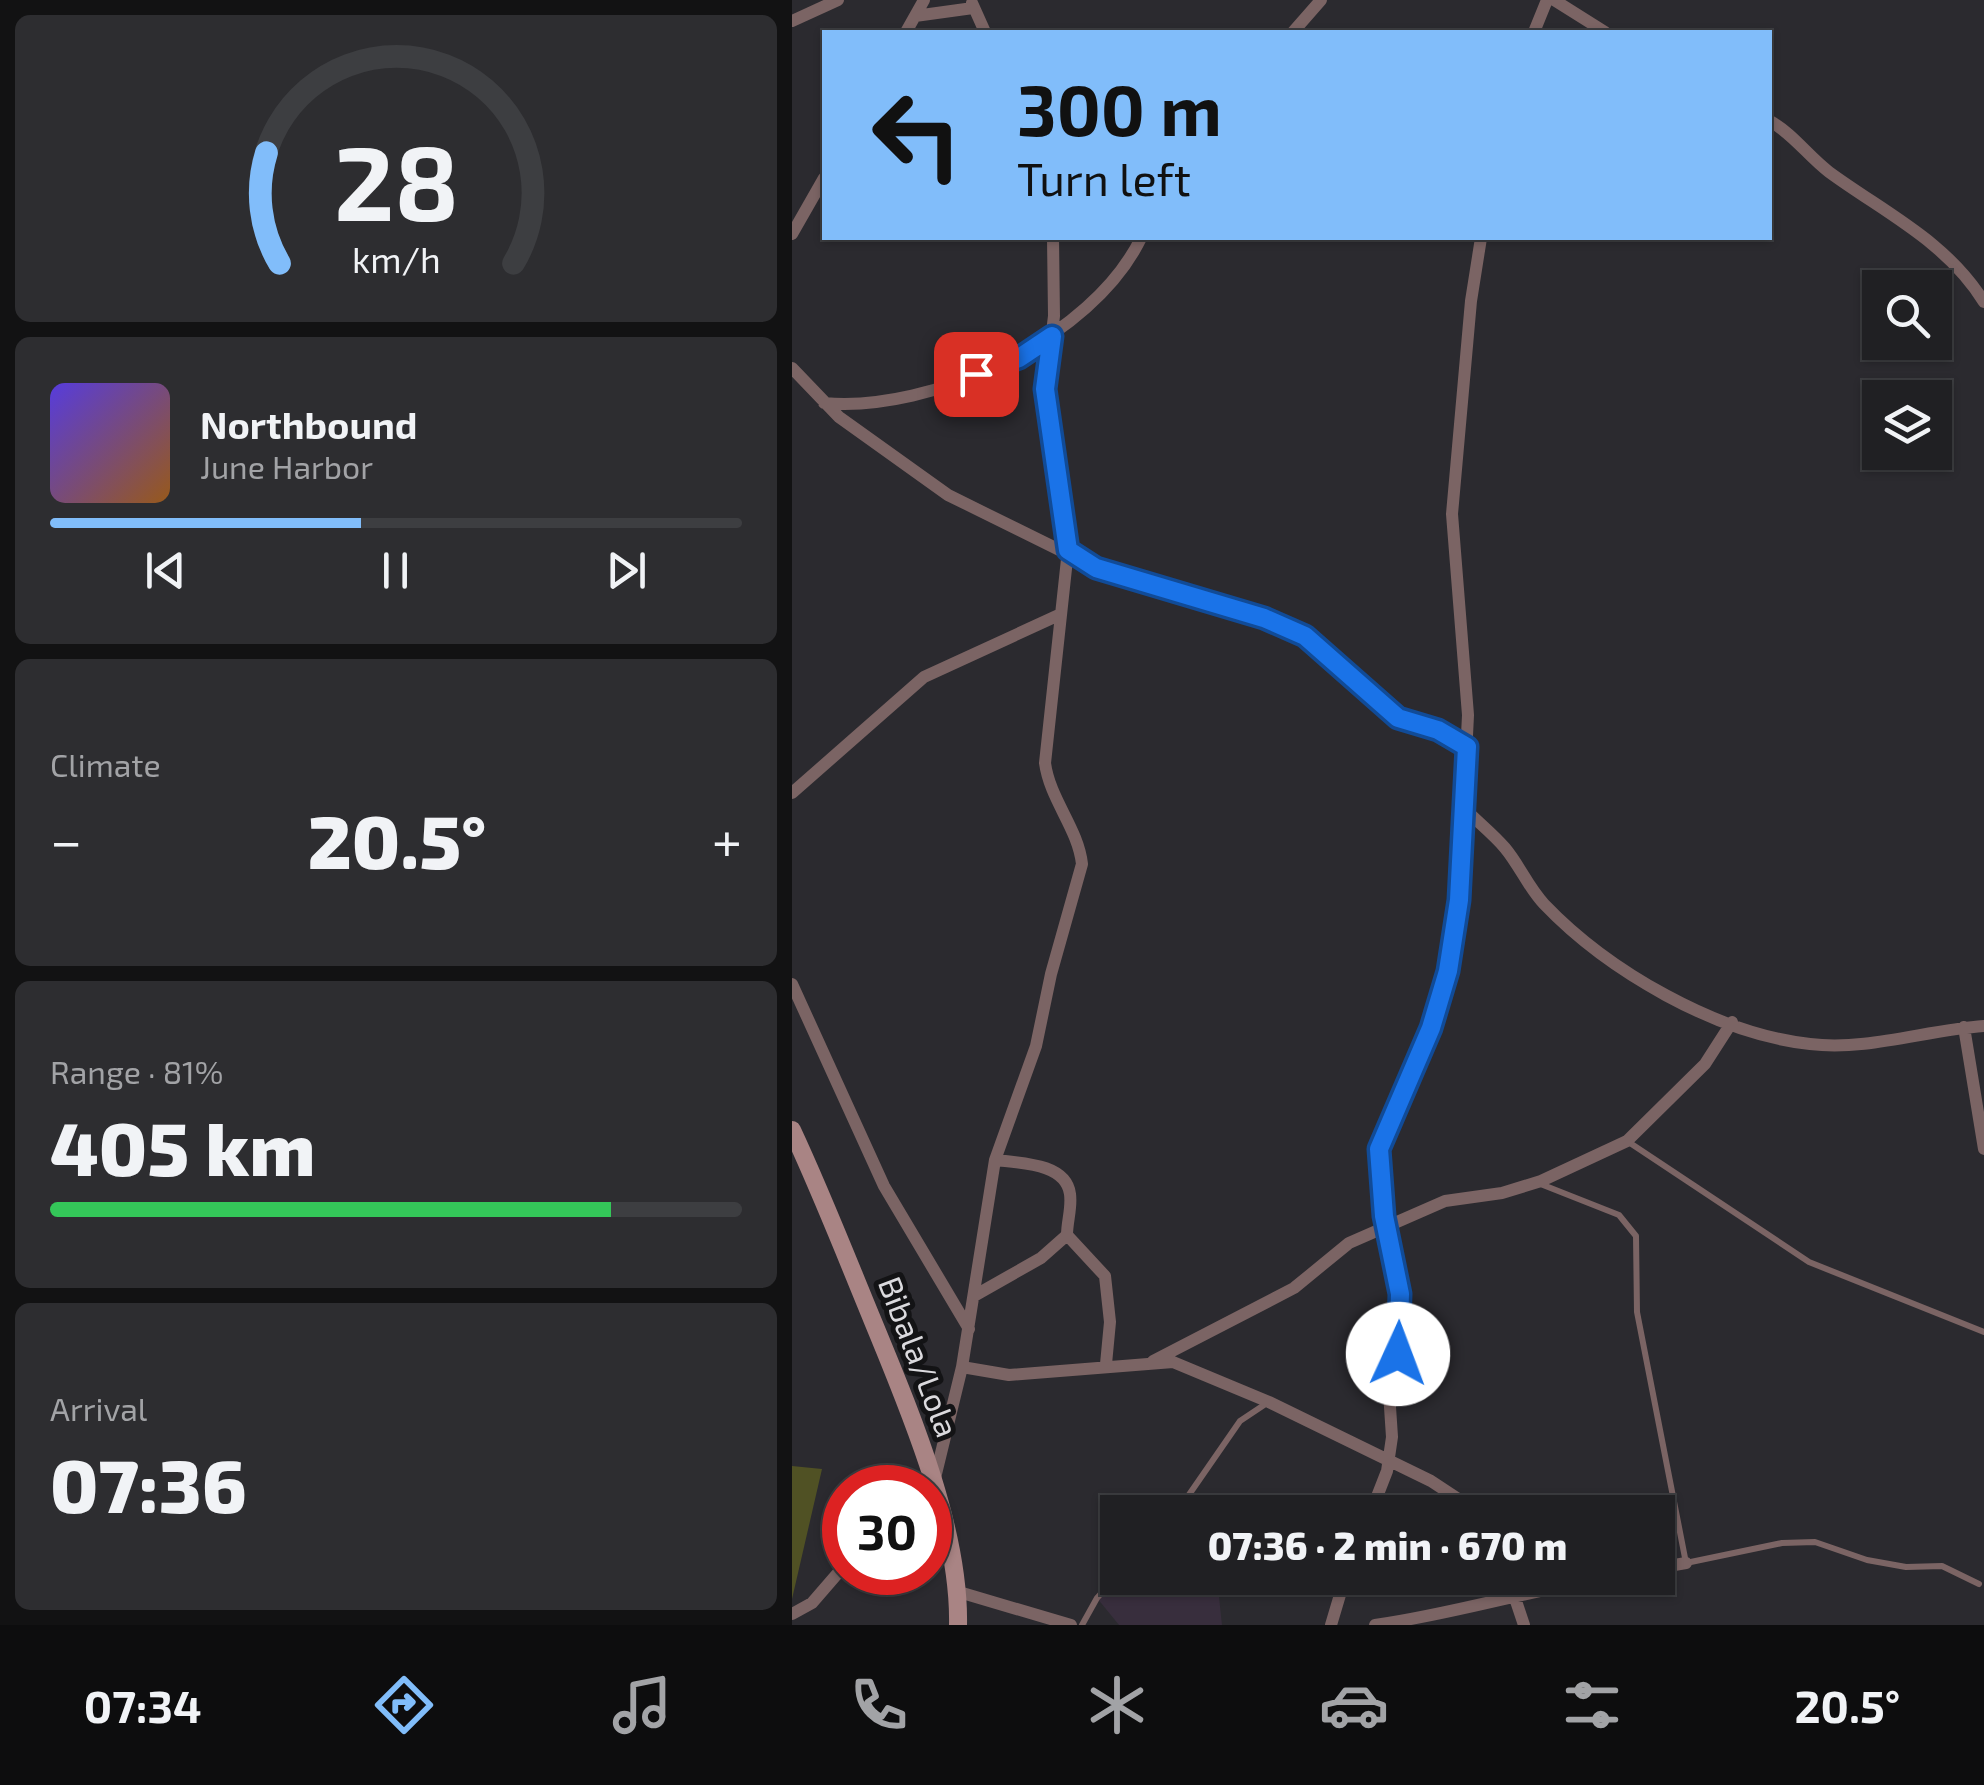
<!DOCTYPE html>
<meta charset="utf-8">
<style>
:root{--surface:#202023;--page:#2d2d30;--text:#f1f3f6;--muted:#a2a3a6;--line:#3d3e41;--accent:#81bdfa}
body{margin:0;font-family:"Exo 2",sans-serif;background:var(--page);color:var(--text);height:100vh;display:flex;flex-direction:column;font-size:38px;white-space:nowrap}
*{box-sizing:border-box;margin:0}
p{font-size:32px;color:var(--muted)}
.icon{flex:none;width:55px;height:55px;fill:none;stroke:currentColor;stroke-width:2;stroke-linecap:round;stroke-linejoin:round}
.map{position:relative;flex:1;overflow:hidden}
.details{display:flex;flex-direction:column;gap:15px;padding:15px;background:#121213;width:792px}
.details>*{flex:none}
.banner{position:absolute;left:30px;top:30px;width:950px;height:210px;border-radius:0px;box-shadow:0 2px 8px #0004,0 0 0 2px var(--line);background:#81bdfa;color:#111;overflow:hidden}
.fabs{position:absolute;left:1070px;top:270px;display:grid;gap:20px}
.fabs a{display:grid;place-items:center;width:90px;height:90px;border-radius:0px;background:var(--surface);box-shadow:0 2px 8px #0004,0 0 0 2px var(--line);font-size:50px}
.speed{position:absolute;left:30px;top:1465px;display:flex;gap:20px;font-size:50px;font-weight:700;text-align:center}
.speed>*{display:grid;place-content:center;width:130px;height:130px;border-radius:50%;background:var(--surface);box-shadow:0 2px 8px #0004,0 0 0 2px var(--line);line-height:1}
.speed .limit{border:15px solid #d22;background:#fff;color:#111}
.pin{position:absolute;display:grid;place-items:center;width:85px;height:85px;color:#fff;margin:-42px;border-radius:20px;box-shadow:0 5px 15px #0006}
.me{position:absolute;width:110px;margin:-55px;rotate:2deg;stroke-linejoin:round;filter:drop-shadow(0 0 8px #0008)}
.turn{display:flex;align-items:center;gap:35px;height:210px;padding:0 30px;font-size:45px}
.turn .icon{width:130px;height:130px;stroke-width:2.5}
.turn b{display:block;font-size:70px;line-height:85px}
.big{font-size:75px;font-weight:800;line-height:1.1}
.details .tile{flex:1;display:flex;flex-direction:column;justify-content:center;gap:15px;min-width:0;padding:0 35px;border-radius:15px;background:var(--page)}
.details .dial{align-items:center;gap:0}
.dial svg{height:260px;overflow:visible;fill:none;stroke:var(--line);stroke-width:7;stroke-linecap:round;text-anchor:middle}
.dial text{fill:var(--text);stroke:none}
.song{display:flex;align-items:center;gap:30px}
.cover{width:120px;height:120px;border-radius:15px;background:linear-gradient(135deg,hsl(250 70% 55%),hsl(30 70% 35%))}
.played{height:10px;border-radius:5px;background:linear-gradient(90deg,var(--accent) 45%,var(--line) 45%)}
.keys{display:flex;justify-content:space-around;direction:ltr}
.heat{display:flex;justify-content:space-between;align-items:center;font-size:55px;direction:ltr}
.charge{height:15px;border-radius:8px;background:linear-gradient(90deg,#34c759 81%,var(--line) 0)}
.trip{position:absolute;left:308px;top:1495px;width:575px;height:100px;border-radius:0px;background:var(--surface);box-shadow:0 2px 8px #0004,0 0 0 2px var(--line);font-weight:800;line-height:100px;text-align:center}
.tabs{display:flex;height:160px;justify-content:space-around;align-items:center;background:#0d0d0e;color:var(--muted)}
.tabs .icon{width:70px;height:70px}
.tabs .selected{color:var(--accent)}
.tabs b{font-size:45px;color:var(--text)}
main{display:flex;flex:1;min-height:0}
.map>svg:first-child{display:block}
.education{fill:#382e3d}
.green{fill:#505124}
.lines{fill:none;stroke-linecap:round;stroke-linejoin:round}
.service{stroke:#7b6464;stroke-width:6}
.minor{stroke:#7b6464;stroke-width:12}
.secondary{stroke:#a98484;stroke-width:18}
.route-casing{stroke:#114b97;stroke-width:25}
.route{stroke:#1a73e8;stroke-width:18}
.labels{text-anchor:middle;stroke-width:10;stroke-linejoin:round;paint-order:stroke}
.street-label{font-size:32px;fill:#dbdade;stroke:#131315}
</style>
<main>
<section class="details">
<div class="tile dial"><svg viewBox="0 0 100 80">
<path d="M14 69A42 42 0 1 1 86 69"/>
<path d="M14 69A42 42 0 0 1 10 35" stroke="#81bdfa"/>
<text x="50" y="56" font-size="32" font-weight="700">28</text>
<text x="50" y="72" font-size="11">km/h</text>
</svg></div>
<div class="tile">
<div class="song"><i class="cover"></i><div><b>Northbound</b><p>June Harbor</p></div></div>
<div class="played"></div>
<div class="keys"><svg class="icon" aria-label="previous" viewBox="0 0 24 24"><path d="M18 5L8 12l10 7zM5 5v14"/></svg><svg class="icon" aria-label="pause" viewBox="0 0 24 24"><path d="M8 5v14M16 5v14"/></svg><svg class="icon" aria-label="next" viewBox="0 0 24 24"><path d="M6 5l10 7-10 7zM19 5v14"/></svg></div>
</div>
<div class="tile"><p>Climate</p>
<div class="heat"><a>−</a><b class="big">20.5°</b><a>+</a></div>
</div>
<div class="tile"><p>Range · 81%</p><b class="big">405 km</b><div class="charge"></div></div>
<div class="tile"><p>Arrival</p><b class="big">07:36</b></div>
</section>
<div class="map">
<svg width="1192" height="1625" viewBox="0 0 1192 1625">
<rect width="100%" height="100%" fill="#2b2a2f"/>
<path class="education" d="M 325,1578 L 425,1578 L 430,1625 L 327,1625 L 305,1598 Z"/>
<path class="green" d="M 0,1466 L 30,1469 L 0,1599 Z"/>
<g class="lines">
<path class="service" d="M 835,1141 L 1017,1262 L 1192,1332
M 746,1183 L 827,1215 L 844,1236 L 845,1312 L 894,1563 L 990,1543 L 1023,1542 L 1075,1560 L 1114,1567 L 1150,1566 L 1187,1584
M 385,1512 L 448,1421 L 475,1403
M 290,1625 L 305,1598 L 325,1576"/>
<path class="minor" d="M 762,0 L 813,32
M 180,3 L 193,32
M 123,16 L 181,8
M 0,21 L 46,0
M 114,32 L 132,0
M 501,32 L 529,0
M 742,32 L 755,0
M 978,121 C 1001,134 1016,156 1037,172 C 1093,213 1154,241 1192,302
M 0,234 L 32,178
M 0,368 L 47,417 L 156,495 L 304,568 L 472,618 L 513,636 L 605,718 L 646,730 L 675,747
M 32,403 C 140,413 300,339 349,238
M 0,793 L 132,677 L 269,614
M 675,811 C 687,823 702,835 713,848 C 728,866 736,887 752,904 C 816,971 925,1034 1018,1044 C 1076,1051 1134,1030 1192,1026
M 0,984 L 92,1186 L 177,1329
M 1172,1027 L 1192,1149
M 203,1160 C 228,1163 274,1163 278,1194 C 280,1208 275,1221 275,1235 L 313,1276 L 318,1322 L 314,1364
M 182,1296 L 249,1258 L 275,1235
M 361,1361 L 502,1288 L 557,1243 L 653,1201 L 710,1193 L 749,1181 L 835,1141 L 913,1064 L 940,1022
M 170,1367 L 217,1375 L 381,1362 L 477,1402 L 639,1481 L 686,1512
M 142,1482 L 170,1367 L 203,1160 L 244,1046 L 259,974 L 290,864 C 286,828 258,800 253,763 L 276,550 L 253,389 L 262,316 L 261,238
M 579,1512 L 595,1471 L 600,1437 L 596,1377 L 604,1364 L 608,1340 L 608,1294 L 592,1216 L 587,1149 L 639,1028 L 655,971 L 667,900 L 676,715 L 660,514 L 679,301 L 689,238
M 865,1568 L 894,1563
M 167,1592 L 279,1625
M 722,1595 L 732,1625
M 0,1614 L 20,1603 L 52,1566
M 539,1625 L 553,1578
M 583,1625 C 662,1614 737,1590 816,1578"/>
<path class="secondary" d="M 0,1130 C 29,1192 54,1256 80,1319 C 117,1409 168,1527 166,1625"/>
</g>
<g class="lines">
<g class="route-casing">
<path id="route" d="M 184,374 L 227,358 L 260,336 L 253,389 L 276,550 L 304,568 L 472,618 L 513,636 L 606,718 L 646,730 L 675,747 L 667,900 L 656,971 L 639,1028 L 587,1149 L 592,1216 L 608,1294 L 606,1354"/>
</g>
<use href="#route" class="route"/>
</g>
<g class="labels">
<g class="street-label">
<text transform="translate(126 1357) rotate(69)" y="11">Bibala/Lola</text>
</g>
</g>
</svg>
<div class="fabs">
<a><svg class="icon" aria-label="search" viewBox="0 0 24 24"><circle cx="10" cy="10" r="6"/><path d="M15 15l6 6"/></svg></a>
<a><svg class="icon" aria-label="layers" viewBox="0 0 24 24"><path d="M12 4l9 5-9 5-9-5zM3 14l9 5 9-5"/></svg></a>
</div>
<div class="speed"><div class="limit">30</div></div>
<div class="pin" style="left:184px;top:374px;background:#d93025"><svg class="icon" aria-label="arrive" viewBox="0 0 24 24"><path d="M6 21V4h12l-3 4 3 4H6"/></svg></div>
<svg class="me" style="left:606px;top:1354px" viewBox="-20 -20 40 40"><circle r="19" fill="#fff"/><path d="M0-13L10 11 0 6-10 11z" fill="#1a73e8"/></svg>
<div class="trip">07:36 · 2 min · 670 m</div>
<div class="banner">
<div class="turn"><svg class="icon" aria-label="left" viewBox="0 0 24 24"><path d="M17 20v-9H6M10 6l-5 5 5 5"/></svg><div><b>300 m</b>Turn left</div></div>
</div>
</div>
</main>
<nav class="tabs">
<b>07:34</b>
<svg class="icon selected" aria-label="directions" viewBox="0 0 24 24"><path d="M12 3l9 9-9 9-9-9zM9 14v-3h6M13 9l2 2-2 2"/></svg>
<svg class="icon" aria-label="music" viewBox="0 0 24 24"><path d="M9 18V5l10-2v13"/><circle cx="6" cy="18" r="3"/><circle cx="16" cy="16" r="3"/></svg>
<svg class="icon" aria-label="phone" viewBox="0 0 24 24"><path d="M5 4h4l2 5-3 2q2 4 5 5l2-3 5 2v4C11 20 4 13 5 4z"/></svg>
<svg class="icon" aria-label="climate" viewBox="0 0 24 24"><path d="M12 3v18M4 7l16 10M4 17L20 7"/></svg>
<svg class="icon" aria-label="car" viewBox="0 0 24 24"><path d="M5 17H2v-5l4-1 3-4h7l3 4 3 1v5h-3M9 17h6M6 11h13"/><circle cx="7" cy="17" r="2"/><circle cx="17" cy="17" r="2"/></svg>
<svg class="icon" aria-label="filters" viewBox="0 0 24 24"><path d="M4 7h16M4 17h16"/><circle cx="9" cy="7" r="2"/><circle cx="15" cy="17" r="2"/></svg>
<b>20.5°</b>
</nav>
